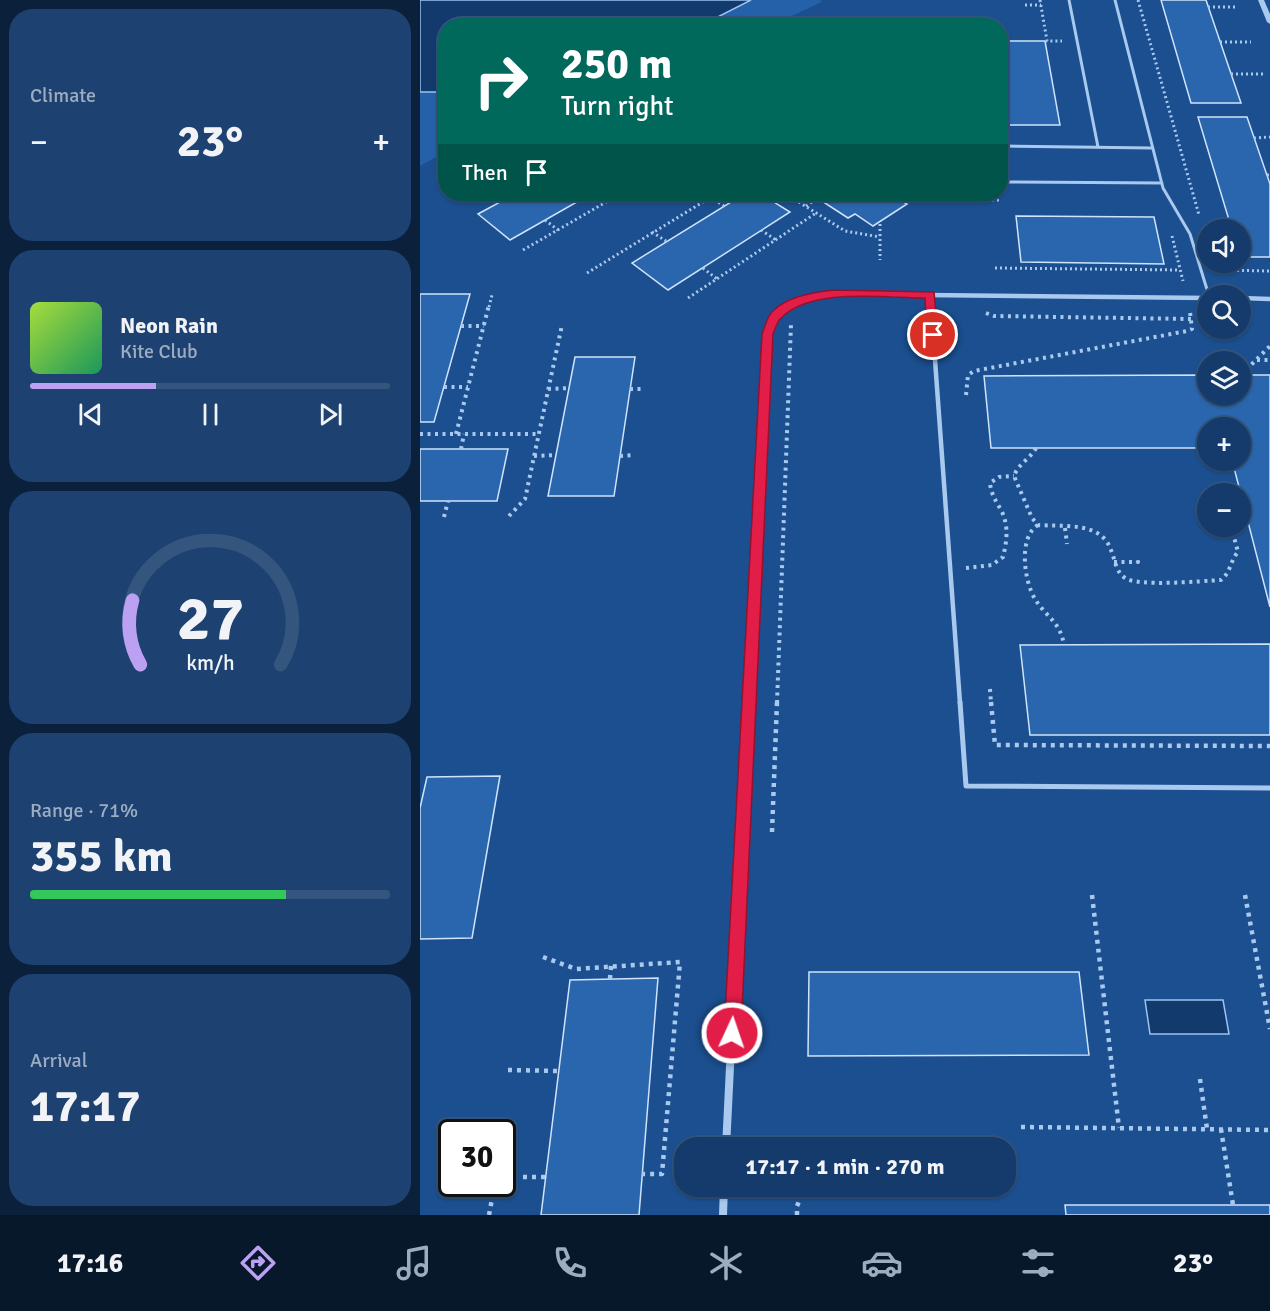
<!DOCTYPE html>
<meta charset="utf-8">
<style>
:root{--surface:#143b6b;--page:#1d4271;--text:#f1f3f6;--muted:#9dadc1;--line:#33557e;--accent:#bca0f2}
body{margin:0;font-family:Signika,sans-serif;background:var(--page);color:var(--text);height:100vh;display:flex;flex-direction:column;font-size:22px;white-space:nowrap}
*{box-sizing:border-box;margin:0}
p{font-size:20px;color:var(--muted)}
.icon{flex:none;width:33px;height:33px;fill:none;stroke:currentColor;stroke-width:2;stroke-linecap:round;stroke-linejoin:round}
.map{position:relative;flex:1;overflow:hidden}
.sheet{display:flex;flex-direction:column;gap:9px;padding:9px;background:#0b203b;width:420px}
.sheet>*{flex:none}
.top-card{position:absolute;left:18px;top:18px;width:570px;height:183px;border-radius:24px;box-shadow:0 2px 4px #0004,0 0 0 2px var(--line);background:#00695c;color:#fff;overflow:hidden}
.fabs{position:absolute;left:777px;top:219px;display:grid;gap:12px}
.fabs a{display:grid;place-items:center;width:54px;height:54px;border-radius:50%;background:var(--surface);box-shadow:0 2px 4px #0004,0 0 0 2px var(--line);font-size:30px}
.speed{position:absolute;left:18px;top:1119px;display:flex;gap:12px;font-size:30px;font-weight:700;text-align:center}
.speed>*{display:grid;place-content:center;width:78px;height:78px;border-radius:50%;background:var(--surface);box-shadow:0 2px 4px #0004,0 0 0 2px var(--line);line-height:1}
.speed .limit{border:3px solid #111;border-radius:9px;background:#fff;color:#111}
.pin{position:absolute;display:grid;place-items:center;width:51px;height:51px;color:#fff;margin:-26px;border:3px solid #fff;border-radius:50%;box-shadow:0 2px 6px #0007}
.me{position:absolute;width:66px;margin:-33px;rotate:3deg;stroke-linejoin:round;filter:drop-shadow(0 0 4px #0008)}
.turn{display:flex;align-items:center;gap:21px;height:126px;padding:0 24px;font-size:27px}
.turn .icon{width:78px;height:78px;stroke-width:2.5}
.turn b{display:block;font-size:42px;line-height:51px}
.then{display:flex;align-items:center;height:57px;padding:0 24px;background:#0003;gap:12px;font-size:22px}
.big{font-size:45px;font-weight:700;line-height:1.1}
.sheet .tile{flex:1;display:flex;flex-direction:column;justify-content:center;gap:9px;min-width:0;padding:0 21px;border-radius:24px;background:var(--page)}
.sheet .dial{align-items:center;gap:0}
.dial svg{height:156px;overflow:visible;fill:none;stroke:var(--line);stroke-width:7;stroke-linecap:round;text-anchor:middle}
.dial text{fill:var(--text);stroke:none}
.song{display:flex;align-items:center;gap:18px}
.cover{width:72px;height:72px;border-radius:9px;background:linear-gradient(135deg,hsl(80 70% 55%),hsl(150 70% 35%))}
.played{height:6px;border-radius:3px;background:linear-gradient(90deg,var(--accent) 35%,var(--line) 35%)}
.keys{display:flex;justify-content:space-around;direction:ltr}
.heat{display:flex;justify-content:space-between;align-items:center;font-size:33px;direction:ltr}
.charge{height:9px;border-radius:4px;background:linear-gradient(90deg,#34c759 71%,var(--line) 0)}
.trip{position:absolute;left:254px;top:1137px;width:342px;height:60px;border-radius:24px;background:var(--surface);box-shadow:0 2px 4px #0004,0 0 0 2px var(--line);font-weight:700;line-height:60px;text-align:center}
.tabs{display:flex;height:96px;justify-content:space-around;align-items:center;background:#08182b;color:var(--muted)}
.tabs .icon{width:42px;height:42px}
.tabs .selected{color:var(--accent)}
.tabs b{font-size:27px;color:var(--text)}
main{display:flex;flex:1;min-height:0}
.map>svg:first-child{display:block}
.green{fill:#2461a8}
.water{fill:#123a6d;stroke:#9cc4f0;stroke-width:1.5}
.building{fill:#2a66ad;stroke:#cfe3fa;stroke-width:1.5}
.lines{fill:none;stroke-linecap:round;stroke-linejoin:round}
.path-far2{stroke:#a9c9ee;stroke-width:3;stroke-dasharray:2 3;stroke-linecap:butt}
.path-far1{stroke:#a9c9ee;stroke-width:4;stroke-dasharray:3 4.5;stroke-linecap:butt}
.path{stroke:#a9c9ee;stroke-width:4.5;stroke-dasharray:4 5;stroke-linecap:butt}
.service-far2{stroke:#a9c9ee;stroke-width:3}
.service-far1{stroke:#a9c9ee;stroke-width:4.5}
.service{stroke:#a9c9ee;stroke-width:5}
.minor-far2{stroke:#a9c9ee;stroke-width:4.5}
.minor-far1{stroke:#a9c9ee;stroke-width:5}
.minor{stroke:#a9c9ee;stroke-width:8}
.tertiary{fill:#a9c9ee;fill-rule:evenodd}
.route{fill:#e11d48;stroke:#92132f;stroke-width:1.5}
</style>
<main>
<section class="sheet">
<div class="tile"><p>Climate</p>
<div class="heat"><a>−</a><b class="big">23°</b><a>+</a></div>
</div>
<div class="tile">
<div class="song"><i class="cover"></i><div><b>Neon Rain</b><p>Kite Club</p></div></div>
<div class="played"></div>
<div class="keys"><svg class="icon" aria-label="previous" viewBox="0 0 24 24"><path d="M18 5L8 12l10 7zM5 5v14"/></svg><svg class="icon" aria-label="pause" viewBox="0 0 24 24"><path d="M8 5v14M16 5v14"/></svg><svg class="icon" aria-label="next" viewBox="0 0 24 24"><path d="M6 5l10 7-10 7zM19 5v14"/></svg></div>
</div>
<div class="tile dial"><svg viewBox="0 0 100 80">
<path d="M14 69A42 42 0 1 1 86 69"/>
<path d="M14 69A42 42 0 0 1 10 36" stroke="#bca0f2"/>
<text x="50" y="56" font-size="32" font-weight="700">27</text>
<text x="50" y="72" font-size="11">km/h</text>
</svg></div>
<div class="tile"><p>Range · 71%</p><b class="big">355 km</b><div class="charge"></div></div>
<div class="tile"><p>Arrival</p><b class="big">17:17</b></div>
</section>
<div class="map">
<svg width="850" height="1215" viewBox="0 0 850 1215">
<rect width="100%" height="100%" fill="#1b4f8f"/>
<path class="green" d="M 332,0 L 400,0 L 402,2 L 352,25 L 283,25 Z
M 0,92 L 25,92 L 25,152 L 0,166 Z"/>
<path class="water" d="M 0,0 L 331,0 L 282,25 L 26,26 L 25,92 L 0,92 Z
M 725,1000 L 803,1000 L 809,1034 L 730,1034 Z"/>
<path class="building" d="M 741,0 L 786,0 L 821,103 L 771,103 Z
M 580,41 L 625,41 L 640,125 L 588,125 L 580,68 Z
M 778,117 L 827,117 L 850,184 L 850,257 L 820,257 L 820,230 L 812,230 Z
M 95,194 L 171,194 L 90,240 L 58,214 Z
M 324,194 L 341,194 L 370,212 L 248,290 L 212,263 Z
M 391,194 L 469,194 L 487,204 L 453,226 L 435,214 L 428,218 Z
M 596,216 L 734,217 L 744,264 L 601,262 Z
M 0,294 L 50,294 L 14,422 L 0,422 Z
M 155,357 L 215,357 L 194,496 L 128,496 Z
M 788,375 L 788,394 L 820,394 L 820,375 L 850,375 L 850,607 L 812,460 L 820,460 L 820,428 L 788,428 L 788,448 L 571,448 L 564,376 Z
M 0,449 L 88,449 L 77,501 L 0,501 Z
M 850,644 L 850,735 L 610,735 L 600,645 Z
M 80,776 L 52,938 L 0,939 L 0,808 L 7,777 Z
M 389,972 L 659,972 L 669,1055 L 388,1056 Z
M 238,978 L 219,1215 L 121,1215 L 150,980 Z
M 645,1205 L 850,1205 L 850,1215 L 646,1215 Z"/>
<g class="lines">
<path class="path-far2" d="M 620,0 L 627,41 L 642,41
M 718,0 L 779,215
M 605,5 L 621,5
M 788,7 L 818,7
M 800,42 L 831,42
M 811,74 L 843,74
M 834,138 L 850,137
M 847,175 L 850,175
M 366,194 L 425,231 L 460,237
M 567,194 L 568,200 L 579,200
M 290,197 L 304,206
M 386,206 L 398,198
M 125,220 L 138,230
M 460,224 L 460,260
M 341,230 L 356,240
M 232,232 L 246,241
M 752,236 L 763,281
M 103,250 L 200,194
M 283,268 L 297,279
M 575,268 L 760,270
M 797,270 L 850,271
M 167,273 L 296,194
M 268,298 L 396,213
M 69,307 L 72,295"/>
<path class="path-far1" d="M 566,313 L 574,316 L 771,319
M 41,326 L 64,326
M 837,360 L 850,360
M 821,375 L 850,346
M 24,387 L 48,387
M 128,389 L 149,388
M 210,389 L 223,389
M 546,395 L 548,375 L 554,371 L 767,331 L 772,329 L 770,312
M 0,434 L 118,434
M 36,434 L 69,305
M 616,448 C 610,459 598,464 594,476 L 612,518 L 618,525 C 643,527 681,521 691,550 C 695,560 696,572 705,578 C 718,587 782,581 801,580 C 811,572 810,561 818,552 L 811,526
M 41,449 L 44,434
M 114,456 L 136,455
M 200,456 L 214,455
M 89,516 L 105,499 L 142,325
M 24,517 L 28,501
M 618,525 C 598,537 604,581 615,599 C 626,617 640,621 644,645
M 645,528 L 647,544
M 694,562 L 718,562 L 717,558
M 546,568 L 572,565 L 583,557 C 587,541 589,525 581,510 C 576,501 571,494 570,483 L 579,477 L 594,476
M 570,689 L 571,703
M 357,703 L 371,324"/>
<path class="path" d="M 571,702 L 575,745 L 850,746
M 352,832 L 357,702
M 672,895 L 699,1128
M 825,895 L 850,1029
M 123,957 L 156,969 L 260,962 L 242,1174 L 222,1174
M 190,979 L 191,966
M 88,1070 L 139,1071
M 780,1079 L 787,1129
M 601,1127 L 850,1130
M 801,1129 L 813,1205
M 82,1165 L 91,1177 L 125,1177
M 69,1215 L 72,1199
M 377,1215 L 377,1206 L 386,1186"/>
<path class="service-far2" d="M 649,0 L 678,147
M 695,0 L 743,188 L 770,234 L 789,296
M 580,146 L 732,148
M 580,182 L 742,183
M 510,295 L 511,307"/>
<path class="service-far1" d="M 511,305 L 540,703"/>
<path class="service" d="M 540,702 L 546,786 L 850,788"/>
<path class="minor-far2" d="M 820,298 L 850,299
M 366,307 L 382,300 L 414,294 L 788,298"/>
<path class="minor-far1" d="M 328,703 L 347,334 L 355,316 L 369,305"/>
<path class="minor" d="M 306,1148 L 328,702
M 303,1215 L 304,1186"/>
<path class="tertiary" d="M 838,0 L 844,0 L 850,14 L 850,24 L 847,22 Z"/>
</g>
<path class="route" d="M 414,290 L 514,292 L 518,335 L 513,339 L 507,335 L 505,298 C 464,298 392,287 361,318 C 357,322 355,329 353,334 L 321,1033 L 318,1039 L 312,1041 L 306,1039 L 304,1033 L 342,334 C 344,329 346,322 349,316 C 361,297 394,292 414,290 Z"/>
</svg>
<div class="fabs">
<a><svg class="icon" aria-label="sound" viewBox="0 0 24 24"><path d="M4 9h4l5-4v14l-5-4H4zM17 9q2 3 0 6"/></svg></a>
<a><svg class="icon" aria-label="search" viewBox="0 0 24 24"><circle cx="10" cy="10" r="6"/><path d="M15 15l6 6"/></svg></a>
<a><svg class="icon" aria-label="layers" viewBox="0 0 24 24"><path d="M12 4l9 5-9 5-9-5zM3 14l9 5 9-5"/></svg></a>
<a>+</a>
<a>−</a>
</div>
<div class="speed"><div class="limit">30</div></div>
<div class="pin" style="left:513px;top:335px;background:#d93025"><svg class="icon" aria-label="arrive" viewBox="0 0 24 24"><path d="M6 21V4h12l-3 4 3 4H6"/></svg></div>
<svg class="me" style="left:312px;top:1033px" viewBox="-20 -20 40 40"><circle r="17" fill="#e11d48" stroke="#fff" stroke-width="3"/><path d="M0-11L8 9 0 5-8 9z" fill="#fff"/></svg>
<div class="trip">17:17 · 1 min · 270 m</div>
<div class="top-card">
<div class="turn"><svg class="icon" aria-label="right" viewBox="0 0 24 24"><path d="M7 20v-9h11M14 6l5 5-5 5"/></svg><div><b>250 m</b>Turn right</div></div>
<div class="then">Then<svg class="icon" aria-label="arrive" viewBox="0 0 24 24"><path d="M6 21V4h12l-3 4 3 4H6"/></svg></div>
</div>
</div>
</main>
<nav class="tabs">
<b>17:16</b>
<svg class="icon selected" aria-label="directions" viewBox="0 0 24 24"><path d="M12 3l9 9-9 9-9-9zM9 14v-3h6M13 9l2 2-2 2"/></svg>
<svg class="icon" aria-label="music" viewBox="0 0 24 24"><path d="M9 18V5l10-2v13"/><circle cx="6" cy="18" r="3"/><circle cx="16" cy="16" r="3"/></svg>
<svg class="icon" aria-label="phone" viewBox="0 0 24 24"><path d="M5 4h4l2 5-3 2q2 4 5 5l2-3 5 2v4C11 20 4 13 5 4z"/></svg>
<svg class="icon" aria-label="climate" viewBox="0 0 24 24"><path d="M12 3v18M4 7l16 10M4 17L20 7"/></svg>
<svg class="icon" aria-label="car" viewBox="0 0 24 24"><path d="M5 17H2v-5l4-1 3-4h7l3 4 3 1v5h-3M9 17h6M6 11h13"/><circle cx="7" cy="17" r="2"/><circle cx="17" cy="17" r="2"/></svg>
<svg class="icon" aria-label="filters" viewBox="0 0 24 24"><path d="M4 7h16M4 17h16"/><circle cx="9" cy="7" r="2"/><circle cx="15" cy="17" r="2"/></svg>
<b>23°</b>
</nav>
